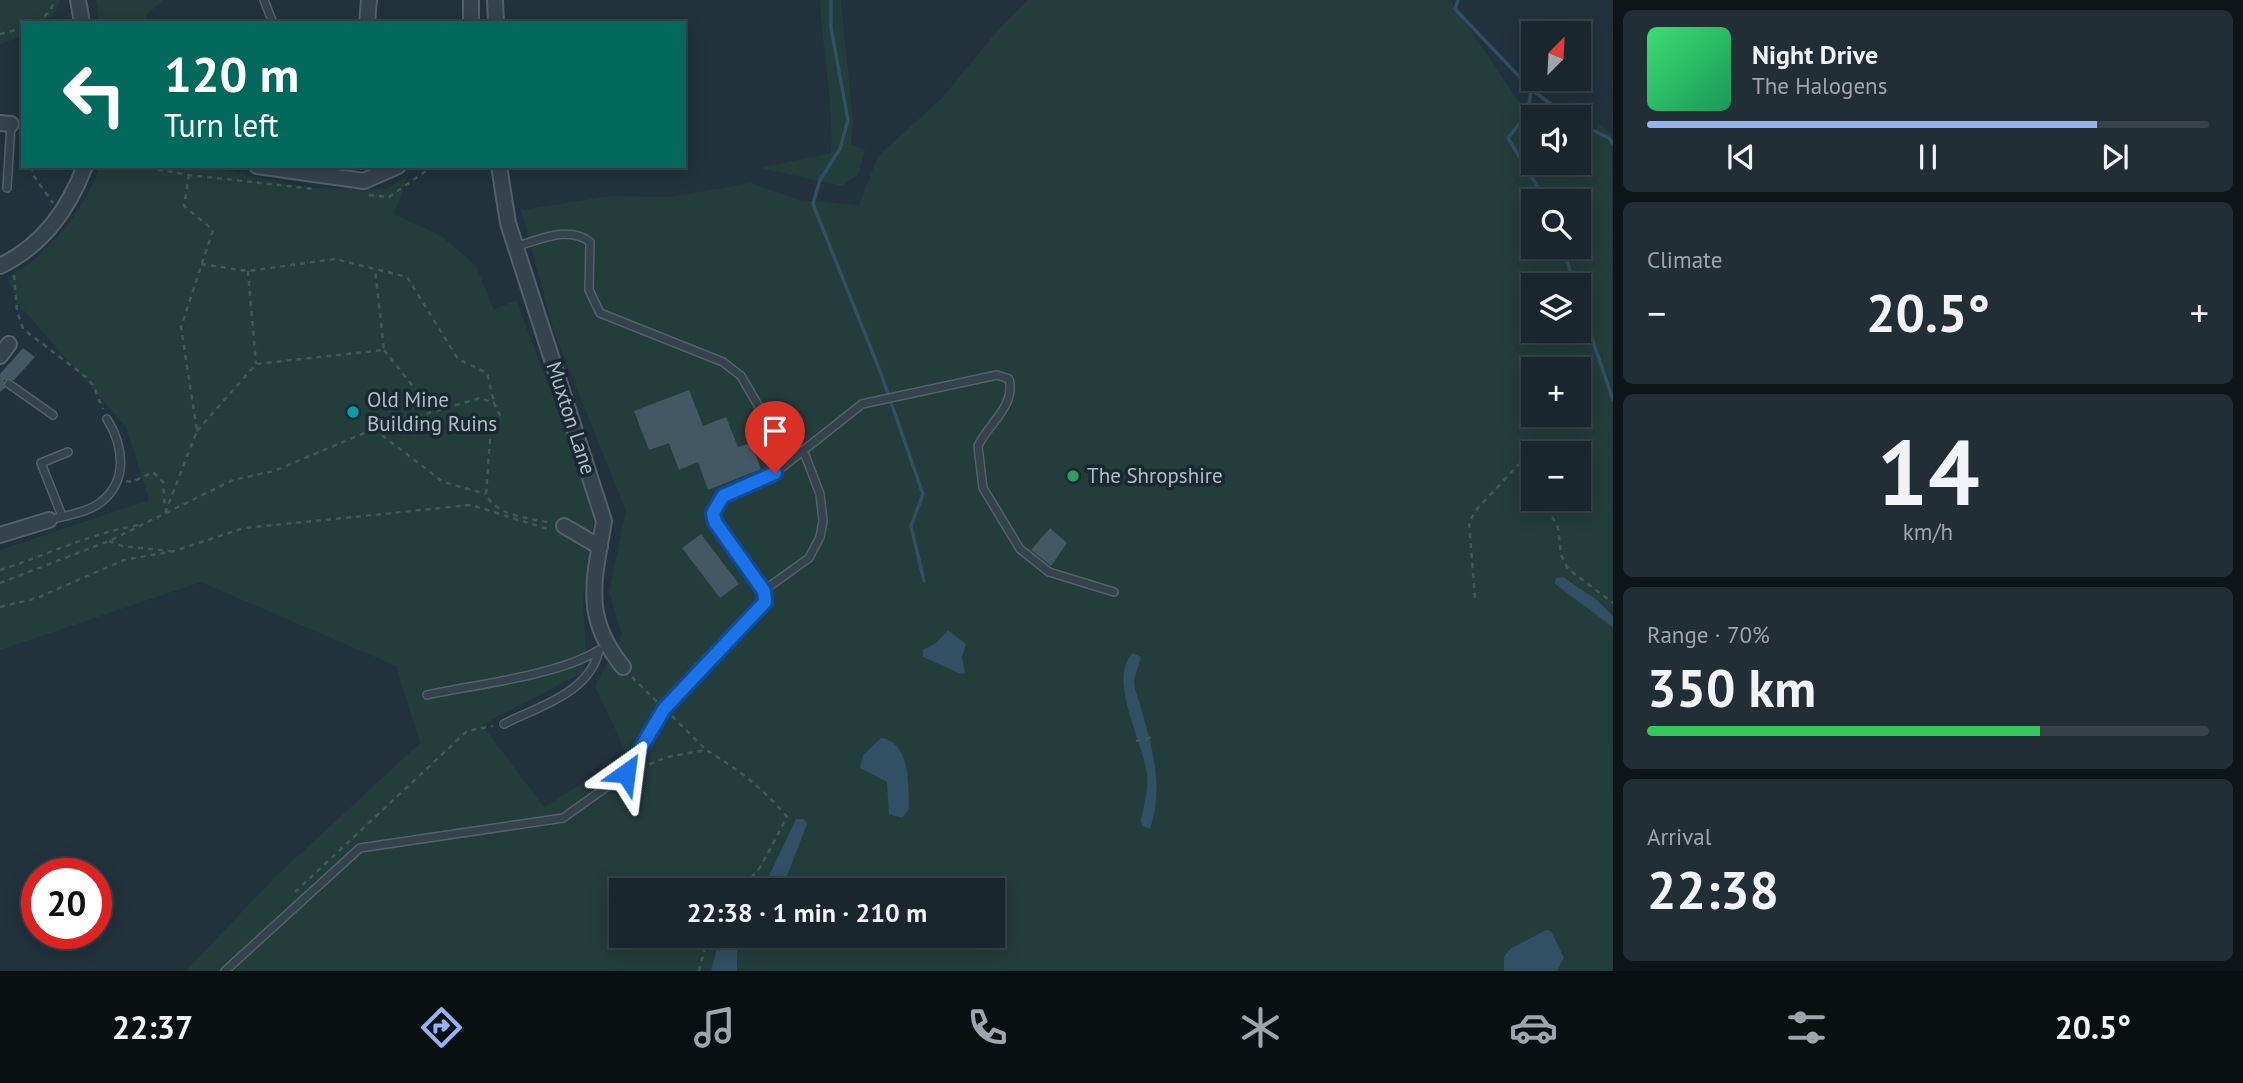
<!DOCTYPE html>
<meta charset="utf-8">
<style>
:root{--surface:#19262d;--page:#222e35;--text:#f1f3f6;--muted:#9fa5aa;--line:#374349;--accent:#95b2f1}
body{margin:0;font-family:"PT Sans",sans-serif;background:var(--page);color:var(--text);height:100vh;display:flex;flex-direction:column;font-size:26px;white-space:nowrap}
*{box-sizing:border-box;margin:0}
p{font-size:23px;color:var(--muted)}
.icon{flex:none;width:38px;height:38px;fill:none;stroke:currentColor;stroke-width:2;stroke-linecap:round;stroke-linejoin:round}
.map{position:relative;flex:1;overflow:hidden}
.sheet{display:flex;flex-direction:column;gap:10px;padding:10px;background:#0e1519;width:630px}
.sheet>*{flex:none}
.top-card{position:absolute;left:21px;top:21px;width:665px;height:147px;border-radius:0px;box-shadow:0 4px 18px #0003,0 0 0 2px var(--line);background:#00695c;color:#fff;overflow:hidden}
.needle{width:46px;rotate:24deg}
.controls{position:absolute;left:1521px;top:21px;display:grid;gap:14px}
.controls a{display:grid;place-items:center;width:70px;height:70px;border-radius:0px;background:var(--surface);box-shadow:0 4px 18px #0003,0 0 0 2px var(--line);font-size:35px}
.speed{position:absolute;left:21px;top:858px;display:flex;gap:14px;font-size:35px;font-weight:700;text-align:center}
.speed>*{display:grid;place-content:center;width:91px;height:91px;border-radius:50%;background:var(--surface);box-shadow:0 4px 18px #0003,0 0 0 2px var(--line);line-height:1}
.speed .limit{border:10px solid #d22;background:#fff;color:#111}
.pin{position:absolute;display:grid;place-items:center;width:60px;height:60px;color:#fff;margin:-72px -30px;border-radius:50% 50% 50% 0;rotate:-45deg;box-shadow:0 0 7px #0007}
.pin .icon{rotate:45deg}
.me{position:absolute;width:77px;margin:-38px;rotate:31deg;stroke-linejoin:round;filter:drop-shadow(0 0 5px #0008)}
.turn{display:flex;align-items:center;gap:24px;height:147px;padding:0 28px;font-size:32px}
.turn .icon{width:91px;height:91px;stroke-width:2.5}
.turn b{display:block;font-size:49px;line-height:60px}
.big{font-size:52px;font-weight:700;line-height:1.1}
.sheet .widget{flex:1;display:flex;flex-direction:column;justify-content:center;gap:10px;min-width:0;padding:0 24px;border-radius:10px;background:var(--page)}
.sheet .dial{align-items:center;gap:0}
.dial b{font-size:91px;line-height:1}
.song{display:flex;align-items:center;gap:21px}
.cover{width:84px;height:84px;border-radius:10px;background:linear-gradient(135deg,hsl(140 70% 55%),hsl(150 70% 35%))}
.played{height:7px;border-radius:4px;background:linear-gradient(90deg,var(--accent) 80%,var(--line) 80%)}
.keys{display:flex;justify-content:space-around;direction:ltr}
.heat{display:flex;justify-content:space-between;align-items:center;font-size:38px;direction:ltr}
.charge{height:10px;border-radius:5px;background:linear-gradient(90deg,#34c759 70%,var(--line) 0)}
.trip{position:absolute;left:609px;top:878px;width:396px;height:70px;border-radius:0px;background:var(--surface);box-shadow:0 4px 18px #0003,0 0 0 2px var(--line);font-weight:700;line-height:70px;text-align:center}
.dock{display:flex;height:112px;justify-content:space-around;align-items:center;background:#0a0f12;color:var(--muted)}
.dock .icon{width:49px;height:49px}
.dock .selected{color:var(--accent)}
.dock b{font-size:32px;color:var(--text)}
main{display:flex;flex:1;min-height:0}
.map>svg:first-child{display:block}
.green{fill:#233d3b;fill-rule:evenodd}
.water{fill:#324f63}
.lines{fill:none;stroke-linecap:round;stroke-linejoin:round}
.stream{stroke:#324f63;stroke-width:3.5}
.building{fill:#445863}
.service-casing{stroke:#53616a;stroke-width:10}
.minor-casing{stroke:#53616a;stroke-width:18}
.path{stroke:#415a58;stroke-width:2.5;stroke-dasharray:5 5;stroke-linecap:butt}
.service{stroke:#35434c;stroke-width:7}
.minor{stroke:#35434c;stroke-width:14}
.route-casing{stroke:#114b97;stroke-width:18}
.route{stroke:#1a73e8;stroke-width:12}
.culture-dot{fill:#0f9aa8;stroke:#1a2831;stroke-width:2.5}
.leisure-dot{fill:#2e9e5b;stroke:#1a2831;stroke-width:2.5}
.labels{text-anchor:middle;stroke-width:7;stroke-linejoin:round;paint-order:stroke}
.poi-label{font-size:21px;fill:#b0bec8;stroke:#1a2831;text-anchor:start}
.street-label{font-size:21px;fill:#b0bec8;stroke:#1a2831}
</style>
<main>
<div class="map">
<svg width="1613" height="971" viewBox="0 0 1613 971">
<rect width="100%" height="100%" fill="#21323c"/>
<path class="green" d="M 0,0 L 60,0 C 54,20 43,23 23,23 L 23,35 L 0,45 Z
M 96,0 L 164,0 L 146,15 L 143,23 L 99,23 Z
M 820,0 L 841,0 L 853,121 L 851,144 L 865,150 L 858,175 L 842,186 L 760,168 L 831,153 C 834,101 822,52 820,0 Z
M 1028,0 L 1450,0 L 1521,105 L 1543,108 L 1559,117 L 1533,117 L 1533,163 L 1578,163 L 1579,129 L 1592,137 L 1599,123 L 1612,135 L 1613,971 L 186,971 L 274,878 L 420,743 L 396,666 L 201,582 L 0,650 L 0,550 L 149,500 L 126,427 L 18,304 L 8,277 C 52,253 83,211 100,166 L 207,166 L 308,188 L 387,189 L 408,175 L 394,214 L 441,236 L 476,266 L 494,310 L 516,300 L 595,507 L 583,600 L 586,657 L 582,673 L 482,725 L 544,807 L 627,755 L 595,686 L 622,634 L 609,592 L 626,511 L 554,332 L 521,210 L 611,196 L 669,197 L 751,183 L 799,200 L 859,205 L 878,156 L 943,97 L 997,31 ZM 1533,201 L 1578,201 L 1578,247 L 1533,247 ZM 1533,285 L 1578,285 L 1578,331 L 1533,331 ZM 1533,369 L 1578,369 L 1578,415 L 1533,415 ZM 1533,453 L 1578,453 L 1578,499 L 1533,499 ZM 621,891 L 992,891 L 992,936 L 621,936 Z"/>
<path class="water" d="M 1563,577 L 1597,600 L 1613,616 L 1613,627 L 1555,584 L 1556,578 Z
M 948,630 L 966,644 L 962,657 L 965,673 L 961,674 L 923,657 L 923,650 L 936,643 Z
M 1133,653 L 1141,657 L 1134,680 L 1135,689 C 1149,735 1166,782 1150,829 L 1142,826 L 1141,820 C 1144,806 1148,791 1147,776 C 1145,745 1106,679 1133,653 Z
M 881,738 C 911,742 908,785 909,809 L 902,818 L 889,814 L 887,782 L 860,768 L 863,755 Z
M 796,819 L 804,819 L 807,824 L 787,876 L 774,891 L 757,891 L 767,880 Z
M 1546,930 L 1551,931 L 1564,958 L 1557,971 L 1504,971 L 1504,957 L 1510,949 Z
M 720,936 L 743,936 L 737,949 L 737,971 L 711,971 Z"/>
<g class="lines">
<path class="stream" d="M 831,0 L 831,28 L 848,120 L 840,149 L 820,180 L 813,204 L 880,371 L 923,494 L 911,526 L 924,581
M 1458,0 L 1455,9 L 1531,89 L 1567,117
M 1531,89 L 1528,112 L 1508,138 L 1546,201
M 1578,123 L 1609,138 L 1613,144
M 1562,247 L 1575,285
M 1578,297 L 1613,400"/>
</g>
<path class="building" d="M 23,348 L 35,357 L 14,380 L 4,380 L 5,388 L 0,392 L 0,374 Z
M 689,390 L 703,426 L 726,417 L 738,447 L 751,443 L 761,469 L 708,490 L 698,462 L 679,470 L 669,443 L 649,450 L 634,411 Z
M 1050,528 L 1067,543 L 1051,566 L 1031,550 Z
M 701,534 L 739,584 L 720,598 L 682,548 Z"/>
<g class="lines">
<g class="service-casing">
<path id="service" d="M 264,0 L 273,23
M 7,188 L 11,124
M 517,246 C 540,240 569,225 590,242 L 589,290 L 600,313 L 723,362 L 741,376 L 773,431 L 805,455 L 820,494 L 823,521 L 820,537 L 809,558 L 763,591
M 9,384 L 53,415
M 62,516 L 41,463 L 68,452
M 49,520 C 64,516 89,512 101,502 C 129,480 123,445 107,419
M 427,695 C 477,684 557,676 599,650
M 504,724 C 539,706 590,693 599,650
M 225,971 L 360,848 L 563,818 L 626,773 L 664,709 L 764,602 L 763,591 L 715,522 L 715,505 L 735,489 L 775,473 L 862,404 L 997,375 L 1009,379 C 1016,406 988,424 978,446 L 983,488 L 1020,549 L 1049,572 L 1114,592"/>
</g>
<g class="minor-casing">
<path id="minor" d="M 78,0 L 82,23
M 471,0 L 471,23
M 495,0 L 496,23
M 367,23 L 369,0
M 0,123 L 11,124
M 257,166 L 364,181 L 398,166
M 499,166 L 508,223 L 604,521 C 594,581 582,617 623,667
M 0,266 C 43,245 68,210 85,166
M 0,356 L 9,344
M 564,526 L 600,547
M 0,535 L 49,520"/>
</g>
<path class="path" d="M 37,23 L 51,10 L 54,0
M 0,34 L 23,28
M 32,166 L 33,175 L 53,203
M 138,166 L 189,175 L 314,189
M 369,195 L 389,197 L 433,166
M 201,264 L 248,271 L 335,259 L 407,277 L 458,359 L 487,373 L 494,402
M 248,271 L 256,364
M 14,275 L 17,311 L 23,329 L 86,377 L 93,385 L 103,409
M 384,350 L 415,389 L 439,408
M 374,429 L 443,482 L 486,494
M 197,431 L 256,364 L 384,350 L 375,269
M 126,481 L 132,482 L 153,472 L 163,482 L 165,509
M 1543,499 L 1558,528 L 1561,555 L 1568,569 L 1613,603
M 165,513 L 197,431 L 181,327 L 213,230 L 184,206 L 189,175
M 109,541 L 122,546 L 170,551
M 0,570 C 47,555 91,533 139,525
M 0,583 L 109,541 L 233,480 L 274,471 L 374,429 L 480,398 L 494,403 L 500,415 L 490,440 L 486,494 C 495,516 530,518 551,523
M 1475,598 L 1469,522 L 1477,509 L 1518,465 L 1523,464 L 1533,482
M 0,607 L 37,598 L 124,560 L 174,551 L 244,528 L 471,505 L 551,530
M 632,677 L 657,702
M 672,716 L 706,750
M 1136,741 L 1153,737
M 640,768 L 667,757 L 706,750 C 738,769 763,788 787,817 L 761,866 L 740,891
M 295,892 L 467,731 L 493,726
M 699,971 L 708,936"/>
<use href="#service" class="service"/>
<use href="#minor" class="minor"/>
</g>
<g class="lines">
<g class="route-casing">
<path id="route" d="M 626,773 L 664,709 L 765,602 L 764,591 L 715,522 L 713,513 L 723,496 L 775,473"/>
</g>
<use href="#route" class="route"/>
</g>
<circle class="culture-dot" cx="353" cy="412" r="7"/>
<circle class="leisure-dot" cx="1073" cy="476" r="7"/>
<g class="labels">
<g class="poi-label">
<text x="367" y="407">Old Mine<tspan x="367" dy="24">Building Ruins</tspan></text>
<text x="1087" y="483">The Shropshire</text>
</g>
<g class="street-label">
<text transform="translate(571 418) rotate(72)" y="7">Muxton Lane</text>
</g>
</g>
</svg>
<div class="controls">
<a><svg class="needle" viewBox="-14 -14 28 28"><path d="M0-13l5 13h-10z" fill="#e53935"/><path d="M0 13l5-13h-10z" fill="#9fa5aa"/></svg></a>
<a><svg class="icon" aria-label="sound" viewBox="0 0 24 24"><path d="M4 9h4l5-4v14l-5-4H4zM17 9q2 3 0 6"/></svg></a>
<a><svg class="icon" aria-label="search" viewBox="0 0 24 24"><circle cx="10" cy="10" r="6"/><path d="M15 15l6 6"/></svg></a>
<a><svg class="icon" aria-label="layers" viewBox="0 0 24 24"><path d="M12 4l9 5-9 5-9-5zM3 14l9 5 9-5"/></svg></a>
<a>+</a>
<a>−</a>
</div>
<div class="speed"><div class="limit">20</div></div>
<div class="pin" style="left:775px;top:473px;background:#d93025"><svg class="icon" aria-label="arrive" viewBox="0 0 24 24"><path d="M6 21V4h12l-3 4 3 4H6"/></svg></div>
<svg class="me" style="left:626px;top:773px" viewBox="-20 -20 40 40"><path d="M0-17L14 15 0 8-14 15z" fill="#1a73e8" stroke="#fff" stroke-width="4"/></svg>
<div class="trip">22:38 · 1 min · 210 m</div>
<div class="top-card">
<div class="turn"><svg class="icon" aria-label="left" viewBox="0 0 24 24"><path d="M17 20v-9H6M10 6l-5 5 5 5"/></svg><div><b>120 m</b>Turn left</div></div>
</div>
</div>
<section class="sheet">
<div class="widget">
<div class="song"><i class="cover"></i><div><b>Night Drive</b><p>The Halogens</p></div></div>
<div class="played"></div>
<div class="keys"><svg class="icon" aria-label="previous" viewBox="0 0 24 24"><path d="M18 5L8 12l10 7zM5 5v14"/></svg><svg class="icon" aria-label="pause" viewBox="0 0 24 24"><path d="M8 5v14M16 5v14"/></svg><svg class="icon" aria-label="next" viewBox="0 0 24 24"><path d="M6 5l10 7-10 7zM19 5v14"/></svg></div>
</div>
<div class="widget"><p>Climate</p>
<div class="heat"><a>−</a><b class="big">20.5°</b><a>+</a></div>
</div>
<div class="widget dial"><b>14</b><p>km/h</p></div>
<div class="widget"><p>Range · 70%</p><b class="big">350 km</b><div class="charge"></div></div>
<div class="widget"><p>Arrival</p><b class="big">22:38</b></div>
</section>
</main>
<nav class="dock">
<b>22:37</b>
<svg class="icon selected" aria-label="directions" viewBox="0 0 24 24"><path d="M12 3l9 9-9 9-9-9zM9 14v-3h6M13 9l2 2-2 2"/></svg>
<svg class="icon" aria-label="music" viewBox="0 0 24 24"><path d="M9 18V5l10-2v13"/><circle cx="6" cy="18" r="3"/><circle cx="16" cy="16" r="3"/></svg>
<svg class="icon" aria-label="phone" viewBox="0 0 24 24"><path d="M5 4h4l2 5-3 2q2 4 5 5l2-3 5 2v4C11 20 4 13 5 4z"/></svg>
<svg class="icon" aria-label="climate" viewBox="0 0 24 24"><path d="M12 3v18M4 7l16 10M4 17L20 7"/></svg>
<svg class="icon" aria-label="car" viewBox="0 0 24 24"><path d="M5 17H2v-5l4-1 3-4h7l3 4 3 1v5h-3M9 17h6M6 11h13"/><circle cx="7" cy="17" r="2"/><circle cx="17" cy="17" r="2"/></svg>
<svg class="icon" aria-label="filters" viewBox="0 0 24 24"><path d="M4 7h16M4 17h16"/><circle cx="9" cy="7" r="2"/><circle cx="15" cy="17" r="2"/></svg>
<b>20.5°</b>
</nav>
